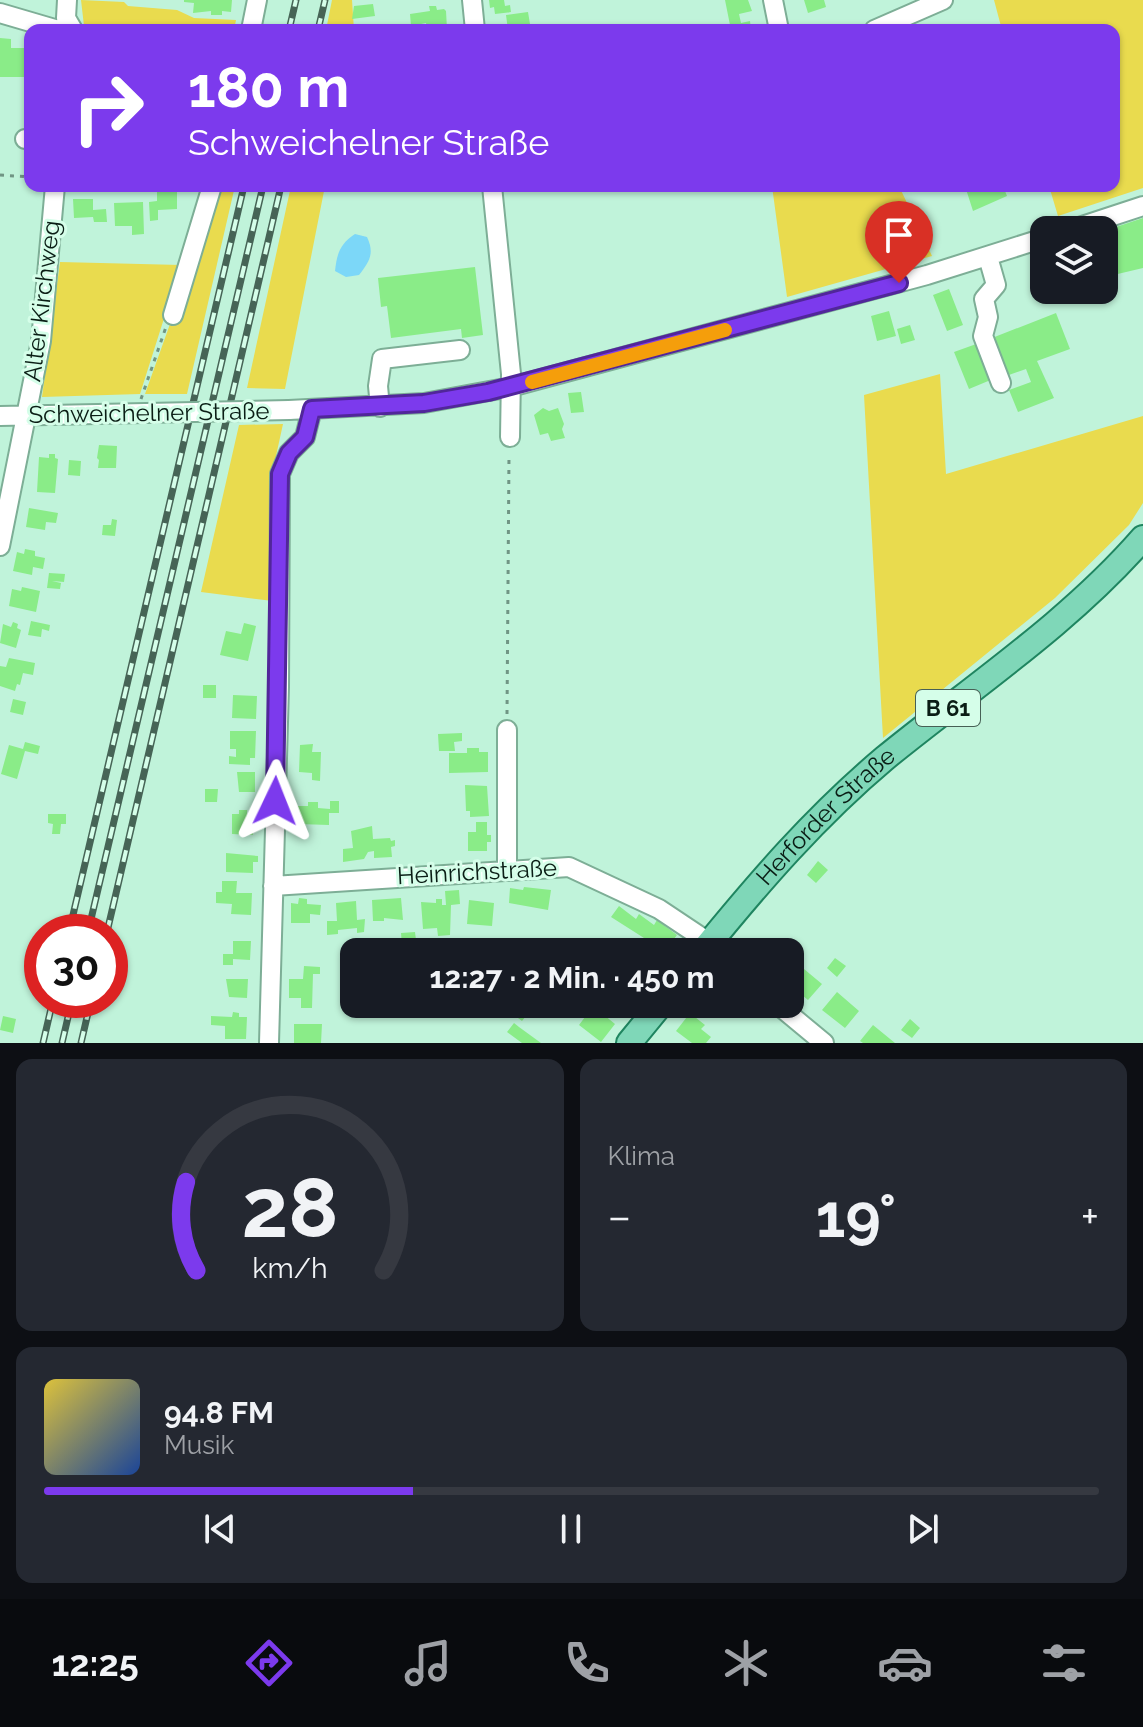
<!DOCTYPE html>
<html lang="de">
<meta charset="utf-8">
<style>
:root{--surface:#171b24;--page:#242831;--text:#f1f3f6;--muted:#9ea1a6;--line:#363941;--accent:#7c3aed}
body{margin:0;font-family:Raleway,sans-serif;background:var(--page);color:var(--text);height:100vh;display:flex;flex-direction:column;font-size:30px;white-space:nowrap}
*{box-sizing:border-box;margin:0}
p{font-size:26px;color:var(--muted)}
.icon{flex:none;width:44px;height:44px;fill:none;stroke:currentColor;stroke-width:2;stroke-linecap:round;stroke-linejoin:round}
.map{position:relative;height:1043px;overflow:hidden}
.side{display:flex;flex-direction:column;gap:16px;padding:16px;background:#0d0f14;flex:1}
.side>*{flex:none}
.top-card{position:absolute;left:24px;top:24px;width:1096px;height:168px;border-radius:16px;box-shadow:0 2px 6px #0004;background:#7c3aed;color:#fff;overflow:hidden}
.tools{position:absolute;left:1030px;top:216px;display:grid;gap:16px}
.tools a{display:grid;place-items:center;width:88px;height:88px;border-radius:16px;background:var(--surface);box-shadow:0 2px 6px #0004;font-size:40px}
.speed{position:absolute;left:24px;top:914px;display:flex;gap:16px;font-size:40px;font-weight:700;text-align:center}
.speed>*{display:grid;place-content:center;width:104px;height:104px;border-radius:50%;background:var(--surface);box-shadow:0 2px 6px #0004;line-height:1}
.speed .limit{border:12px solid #d22;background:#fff;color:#111}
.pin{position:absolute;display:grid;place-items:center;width:68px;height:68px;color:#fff;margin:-82px -34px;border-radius:50% 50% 50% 0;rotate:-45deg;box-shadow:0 0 8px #0007}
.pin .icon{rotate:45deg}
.me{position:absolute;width:88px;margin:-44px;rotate:2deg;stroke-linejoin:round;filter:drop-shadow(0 0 6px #0008)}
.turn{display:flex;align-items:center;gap:28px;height:168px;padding:0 32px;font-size:36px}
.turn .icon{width:104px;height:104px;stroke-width:2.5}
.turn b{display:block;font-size:56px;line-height:68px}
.big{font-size:60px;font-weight:700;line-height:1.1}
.side .widget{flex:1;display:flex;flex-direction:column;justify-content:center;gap:12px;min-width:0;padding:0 28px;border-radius:16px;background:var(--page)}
.side .dial{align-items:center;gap:0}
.dial svg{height:208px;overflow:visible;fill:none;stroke:var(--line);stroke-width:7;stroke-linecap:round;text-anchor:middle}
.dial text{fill:var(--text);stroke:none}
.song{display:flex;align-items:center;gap:24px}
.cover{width:96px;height:96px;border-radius:12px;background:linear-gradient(135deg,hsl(50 70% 55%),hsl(220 70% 35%))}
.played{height:8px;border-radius:4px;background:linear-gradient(90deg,var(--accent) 35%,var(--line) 35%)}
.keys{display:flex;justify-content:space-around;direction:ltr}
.heat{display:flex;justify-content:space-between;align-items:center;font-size:44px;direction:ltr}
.side .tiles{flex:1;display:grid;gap:16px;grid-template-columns:1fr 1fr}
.widget:last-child{grid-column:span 2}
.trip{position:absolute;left:340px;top:938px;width:464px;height:80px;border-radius:16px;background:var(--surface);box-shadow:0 2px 6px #0004;font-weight:700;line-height:80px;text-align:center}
.tab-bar{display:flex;height:128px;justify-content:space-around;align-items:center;background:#090b0e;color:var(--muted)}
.tab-bar .icon{width:56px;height:56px}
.tab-bar .current{color:var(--accent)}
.tab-bar b{font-size:36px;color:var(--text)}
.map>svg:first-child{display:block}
.green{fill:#e9db4e}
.water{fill:#7cd7f8}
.building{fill:#8aec88}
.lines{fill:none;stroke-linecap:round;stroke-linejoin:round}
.minor-casing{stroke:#7dae96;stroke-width:22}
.major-casing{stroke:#1f8560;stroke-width:28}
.path{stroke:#709584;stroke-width:3;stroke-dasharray:4 6;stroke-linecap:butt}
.minor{stroke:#fff;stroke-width:18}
.major{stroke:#7fd7b8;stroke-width:24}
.rail-casing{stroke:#466456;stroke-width:7}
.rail{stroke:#d5fee9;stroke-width:4;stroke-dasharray:12;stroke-linecap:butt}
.minor-bridge-casing{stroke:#7dae96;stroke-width:22;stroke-linecap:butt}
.minor-bridge{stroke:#fff;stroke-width:18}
.route-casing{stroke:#51269a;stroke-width:20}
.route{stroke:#7c3aed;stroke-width:14}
.slow{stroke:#f59e0b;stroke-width:14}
.labels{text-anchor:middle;stroke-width:6;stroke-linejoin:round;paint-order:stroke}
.shield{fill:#d5fee9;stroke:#476055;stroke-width:2}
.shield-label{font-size:22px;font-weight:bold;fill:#0a1d15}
.street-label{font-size:24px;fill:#0a1d15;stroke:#d5fee9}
</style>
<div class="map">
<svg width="1143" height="1043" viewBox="0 0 1143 1043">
<rect width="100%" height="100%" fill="#c0f3da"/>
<path class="green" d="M 81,0 L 124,2 L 128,6 L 177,10 L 194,18 L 236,20 L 234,30 L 103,30 L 84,26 Z
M 332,0 L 352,0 L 354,30 L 326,30 Z
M 994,0 L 1143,0 L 1143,188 L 1058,216 L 1049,186 L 1114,186 L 1114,30 L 1002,30 Z
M 222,186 L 235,186 L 187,394 L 145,394 L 170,324 L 177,322 Z
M 291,186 L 325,186 L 285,389 L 247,388 Z
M 772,186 L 899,186 L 932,256 L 787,297 Z
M 60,262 L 181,265 L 140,394 L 42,397 Z
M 940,374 L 946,474 L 1143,416 L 1143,503 L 1129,525 L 1055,598 L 883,738 L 864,395 Z
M 283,424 L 269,488 L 273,601 L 201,592 L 239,425 Z"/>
<path class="water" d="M 355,234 L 367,237 C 375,254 369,262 359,275 L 346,277 L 335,271 C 337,253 340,244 355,234 Z"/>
<path class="building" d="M 184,0 L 232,0 L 231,12 L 222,11 L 222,15 L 211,15 L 211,11 L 193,13 L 194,3 L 184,2 Z
M 489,0 L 504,0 L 505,6 L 510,5 L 511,12 L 495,14 L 494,7 L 490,8 Z
M 725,0 L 748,0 L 752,11 L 739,14 L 741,23 L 750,21 L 751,30 L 731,30 Z
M 804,0 L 824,0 L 826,7 L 808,13 Z
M 373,4 L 375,16 L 352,19 L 354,6 Z
M 429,6 L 436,6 L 437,10 L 444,9 L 446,11 L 447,29 L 427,30 L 426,23 L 411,26 L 410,14 L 430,11 Z
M 528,12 L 531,30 L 508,30 L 506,15 Z
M 0,38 L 11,39 L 11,48 L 30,48 L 30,77 L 0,77 Z
M 358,186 L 413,186 L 413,190 L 358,189 Z
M 965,186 L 1003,186 L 1007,196 L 973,211 Z
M 177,190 L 177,209 L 158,210 L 158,220 L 150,221 L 149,202 L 157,201 L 157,191 Z
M 73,199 L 93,199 L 93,210 L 106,209 L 107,222 L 94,222 L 93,217 L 74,218 Z
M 143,202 L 144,234 L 132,235 L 132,226 L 115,226 L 114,203 Z
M 1143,218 L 1143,268 L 1105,277 L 1104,231 Z
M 475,267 L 483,335 L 462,338 L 461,329 L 391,338 L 387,306 L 381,307 L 378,278 Z
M 949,289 L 963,325 L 947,331 L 933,295 Z
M 889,311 L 896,336 L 877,341 L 871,316 Z
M 1056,313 L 1070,349 L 1037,361 L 1054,398 L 1018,412 L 1009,390 L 1031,382 L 1026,369 L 1006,376 L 992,338 Z
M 910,325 L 915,340 L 901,344 L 897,329 Z
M 979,343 L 993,379 L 969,389 L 954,352 Z
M 581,392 L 584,412 L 571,413 L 568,393 Z
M 543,408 L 549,411 L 558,408 L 564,424 L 562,429 L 565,438 L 551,441 L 548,433 L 540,435 L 534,415 Z
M 99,445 L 117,446 L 116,468 L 98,468 L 99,460 L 97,458 Z
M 49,454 L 55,454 L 55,458 L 58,459 L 55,493 L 37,492 L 39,457 L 49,458 Z
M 69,460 L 81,461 L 80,476 L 68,475 Z
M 29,508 L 58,513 L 56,523 L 46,522 L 45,530 L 26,527 Z
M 112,519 L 117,520 L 115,536 L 102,535 L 103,525 L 111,525 Z
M 25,549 L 35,551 L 35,556 L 45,558 L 43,569 L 33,567 L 32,575 L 13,571 L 17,552 L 24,554 Z
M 49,573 L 65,574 L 64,582 L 52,581 L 61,583 L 60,589 L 47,588 Z
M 22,587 L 40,591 L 36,612 L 9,606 L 12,589 L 21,591 Z
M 31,621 L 50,625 L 49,631 L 42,629 L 41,637 L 28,635 Z
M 13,622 L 18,624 L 17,628 L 21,630 L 16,648 L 0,643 L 3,624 L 11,627 Z
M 244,623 L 256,626 L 248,661 L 220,655 L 226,631 L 241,634 Z
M 9,658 L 35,663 L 33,675 L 23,673 L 20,685 L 17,684 L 15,691 L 0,686 L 0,666 L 6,667 Z
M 203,685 L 216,685 L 216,698 L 203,698 Z
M 233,695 L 257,696 L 256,719 L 232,718 Z
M 13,699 L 26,702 L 23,715 L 10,712 Z
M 230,731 L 256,731 L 255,758 L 250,758 L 250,765 L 229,764 L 229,756 L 236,757 L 236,749 L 230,749 Z
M 462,733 L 462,741 L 454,742 L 455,751 L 439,751 L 438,734 Z
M 25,742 L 40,746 L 38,754 L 25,751 L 17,779 L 1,774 L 9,745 L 23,749 Z
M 313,744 L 312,752 L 321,752 L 320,781 L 312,780 L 312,773 L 299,772 L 300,745 Z
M 467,748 L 479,748 L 479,752 L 488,752 L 488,772 L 449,773 L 449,753 L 467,753 Z
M 237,772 L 255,772 L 255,792 L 239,792 Z
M 465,785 L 487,786 L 489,816 L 470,817 L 470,811 L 466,811 Z
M 205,789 L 218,789 L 217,802 L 205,802 Z
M 330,801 L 339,801 L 339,813 L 329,813 L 329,825 L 298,824 L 298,806 L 308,806 L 308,802 L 318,802 L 318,808 L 330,809 Z
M 239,810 L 247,810 L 247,815 L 254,815 L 253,835 L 232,834 L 232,814 L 239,814 Z
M 48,814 L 66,814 L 66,824 L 61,824 L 60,834 L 52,834 L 53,824 L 48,823 Z
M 476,822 L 487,822 L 487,835 L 491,835 L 491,842 L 487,842 L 487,851 L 468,851 L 468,832 L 476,832 Z
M 372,826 L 373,839 L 390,838 L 391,841 L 395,840 L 395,846 L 391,847 L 392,857 L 374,858 L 374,851 L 368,852 L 364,859 L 343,862 L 343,849 L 353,848 L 351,831 Z
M 226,853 L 258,856 L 258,862 L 253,862 L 253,873 L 226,872 Z
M 818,861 L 828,870 L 816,883 L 807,875 Z
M 222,881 L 237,881 L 236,893 L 252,893 L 251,915 L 231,914 L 232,904 L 216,903 L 216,892 L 222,892 Z
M 524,887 L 551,890 L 548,910 L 509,903 L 510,888 L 523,890 Z
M 459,890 L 460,904 L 451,905 L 450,935 L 438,936 L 437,928 L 423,929 L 421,902 L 436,903 L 436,899 L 442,899 L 442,905 L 446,905 L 445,891 Z
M 299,898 L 307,899 L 307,904 L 321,905 L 320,915 L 310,914 L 310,923 L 291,923 L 291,903 L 298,904 Z
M 401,898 L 403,920 L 384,918 L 384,921 L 373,921 L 372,900 Z
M 469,900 L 494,903 L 492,926 L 467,924 Z
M 356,901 L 357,920 L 365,919 L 364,932 L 357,933 L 357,928 L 338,930 L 338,934 L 327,935 L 327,921 L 337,921 L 336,903 Z
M 619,906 L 636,919 L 639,914 L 654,925 L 657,920 L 677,935 L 664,952 L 654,952 L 641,942 L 644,938 L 611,917 Z
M 415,932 L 417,948 L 402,945 L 401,933 Z
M 233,941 L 251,941 L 250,960 L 233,959 L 233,965 L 223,965 L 223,954 L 233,954 Z
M 835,958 L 846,966 L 837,977 L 827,968 Z
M 798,964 L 822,984 L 808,1000 L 790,985 L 790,974 Z
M 304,966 L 320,967 L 320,974 L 313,974 L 312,1008 L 301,1008 L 301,998 L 289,998 L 289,979 L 303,979 Z
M 226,979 L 248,979 L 247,998 L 229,997 Z
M 837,992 L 859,1011 L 845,1028 L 822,1010 Z
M 515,1004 L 541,1004 L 534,1014 L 530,1011 L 522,1021 L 510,1012 Z
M 598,1010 L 615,1024 L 601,1042 L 579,1025 L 588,1013 L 595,1018 Z
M 233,1012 L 239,1013 L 239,1017 L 247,1017 L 246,1039 L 225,1039 L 225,1026 L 211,1025 L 211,1016 L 232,1017 Z
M 690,1013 L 705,1025 L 701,1029 L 711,1037 L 706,1043 L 692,1043 L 676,1031 Z
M 3,1016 L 16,1019 L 13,1033 L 0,1030 Z
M 910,1019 L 920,1028 L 912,1038 L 901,1030 Z
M 514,1023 L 519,1027 L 541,1043 L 522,1043 L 507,1032 Z
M 294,1024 L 322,1024 L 321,1043 L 294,1043 Z
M 873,1025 L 895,1043 L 863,1043 L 860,1041 Z"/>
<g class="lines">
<g class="minor-casing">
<path id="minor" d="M 67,0 L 66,18 L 73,30
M 472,0 L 475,30
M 773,0 L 779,30
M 0,13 L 58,30
M 251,30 L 257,0
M 874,30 L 943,0
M 25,139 L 30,139
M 492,186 L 511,374 L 510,437
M 1070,230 L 1143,206
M 988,257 L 996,285 L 984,299 L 988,317 L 983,336 L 1001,383
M 173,315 L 212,186
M 380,407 L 378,386 L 382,359 L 460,350
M 289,410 L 424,403 L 511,387 L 927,275 L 1044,238
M 0,416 L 146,413
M 0,546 L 41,341 L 55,186
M 507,869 L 507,730
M 273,886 L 569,867 L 659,909 L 701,937 L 716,952
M 777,1004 L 824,1043
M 269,1043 L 279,687 L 280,474 L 289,453 L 305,437 L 312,409"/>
</g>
<g class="major-casing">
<g id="major">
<path id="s1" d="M 702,952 C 759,882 816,816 885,758 C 972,687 1068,624 1143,538"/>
<path d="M 629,1043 L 661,1004"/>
</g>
</g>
<path class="path" d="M 0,175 L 30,177
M 141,399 L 166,327
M 507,714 L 509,454"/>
<use href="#minor" class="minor"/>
<use href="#major" class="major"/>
<g class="rail-casing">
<path id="rail" d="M 289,30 L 296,0
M 318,30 L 325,0
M 69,932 L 244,186
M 88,932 L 263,186
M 107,932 L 281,186
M 43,1043 L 53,1000
M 62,1043 L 72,1000
M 81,1043 L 91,1000"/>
</g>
<use href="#rail" class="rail"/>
<g class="minor-bridge-casing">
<path id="minor-bridge" d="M 146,413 L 289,410"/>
</g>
<use href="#minor-bridge" class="minor-bridge"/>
</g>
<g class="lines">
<g class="route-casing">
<path id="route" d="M 275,801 L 280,474 L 289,453 L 305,437 L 312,409 L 424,403 L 488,392 L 899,283"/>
</g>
<use href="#route" class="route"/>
<path class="slow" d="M 532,382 L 725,330"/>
</g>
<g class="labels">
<rect class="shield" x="916" y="690" width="64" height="36" rx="6"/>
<g class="shield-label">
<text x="948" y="716">B 61</text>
</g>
<g class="street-label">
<text transform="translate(42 301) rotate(-83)" y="8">Alter Kirchweg</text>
<text transform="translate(149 413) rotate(-1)" y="8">Schweichelner Straße</text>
<text dy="8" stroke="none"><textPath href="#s1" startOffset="184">Herforder Straße</textPath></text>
<text transform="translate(477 872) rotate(-3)" y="8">Heinrichstraße</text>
</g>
</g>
</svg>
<div class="tools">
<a><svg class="icon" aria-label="layers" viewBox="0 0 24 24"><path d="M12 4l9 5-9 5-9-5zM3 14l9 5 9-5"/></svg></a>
</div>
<div class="speed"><div class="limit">30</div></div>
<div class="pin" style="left:899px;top:283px;background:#d93025"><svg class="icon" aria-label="arrive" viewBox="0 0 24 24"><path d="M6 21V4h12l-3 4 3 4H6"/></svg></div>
<svg class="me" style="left:275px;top:801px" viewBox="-20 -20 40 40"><path d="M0-17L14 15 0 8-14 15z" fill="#7c3aed" stroke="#fff" stroke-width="4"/></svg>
<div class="trip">12:27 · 2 Min. · 450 m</div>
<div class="top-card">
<div class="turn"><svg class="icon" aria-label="right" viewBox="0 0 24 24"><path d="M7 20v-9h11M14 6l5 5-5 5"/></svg><div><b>180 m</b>Schweichelner Straße</div></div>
</div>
</div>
<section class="side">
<div class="tiles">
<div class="widget dial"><svg viewBox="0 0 100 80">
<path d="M14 69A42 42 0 1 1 86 69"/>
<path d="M14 69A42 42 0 0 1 10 35" stroke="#7c3aed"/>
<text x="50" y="56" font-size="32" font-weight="700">28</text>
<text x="50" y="72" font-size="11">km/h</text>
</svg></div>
<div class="widget"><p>Klima</p>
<div class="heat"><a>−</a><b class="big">19°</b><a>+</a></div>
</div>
<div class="widget">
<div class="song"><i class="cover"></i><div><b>94.8 FM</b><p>Musik</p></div></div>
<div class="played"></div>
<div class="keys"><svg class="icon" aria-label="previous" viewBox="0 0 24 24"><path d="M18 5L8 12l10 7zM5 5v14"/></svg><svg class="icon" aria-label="pause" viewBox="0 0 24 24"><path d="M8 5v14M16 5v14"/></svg><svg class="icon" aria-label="next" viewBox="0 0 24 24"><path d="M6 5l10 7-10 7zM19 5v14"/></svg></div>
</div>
</div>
</section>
<nav class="tab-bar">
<b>12:25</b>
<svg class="icon current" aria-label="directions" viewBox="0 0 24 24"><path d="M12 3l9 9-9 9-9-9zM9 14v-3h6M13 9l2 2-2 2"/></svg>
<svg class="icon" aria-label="music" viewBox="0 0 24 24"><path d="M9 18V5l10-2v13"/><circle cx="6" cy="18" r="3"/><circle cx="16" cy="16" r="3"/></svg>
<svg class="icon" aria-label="phone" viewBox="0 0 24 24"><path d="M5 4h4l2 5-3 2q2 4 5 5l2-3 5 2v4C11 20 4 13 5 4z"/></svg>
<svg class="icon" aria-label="climate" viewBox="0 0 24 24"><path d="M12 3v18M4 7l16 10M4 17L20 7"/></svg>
<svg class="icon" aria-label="car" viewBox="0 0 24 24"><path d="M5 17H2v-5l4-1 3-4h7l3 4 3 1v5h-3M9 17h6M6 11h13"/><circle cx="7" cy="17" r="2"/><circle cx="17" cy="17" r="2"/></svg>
<svg class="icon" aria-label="filters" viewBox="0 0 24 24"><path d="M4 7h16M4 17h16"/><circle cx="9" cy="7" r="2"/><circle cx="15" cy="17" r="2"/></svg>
</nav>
